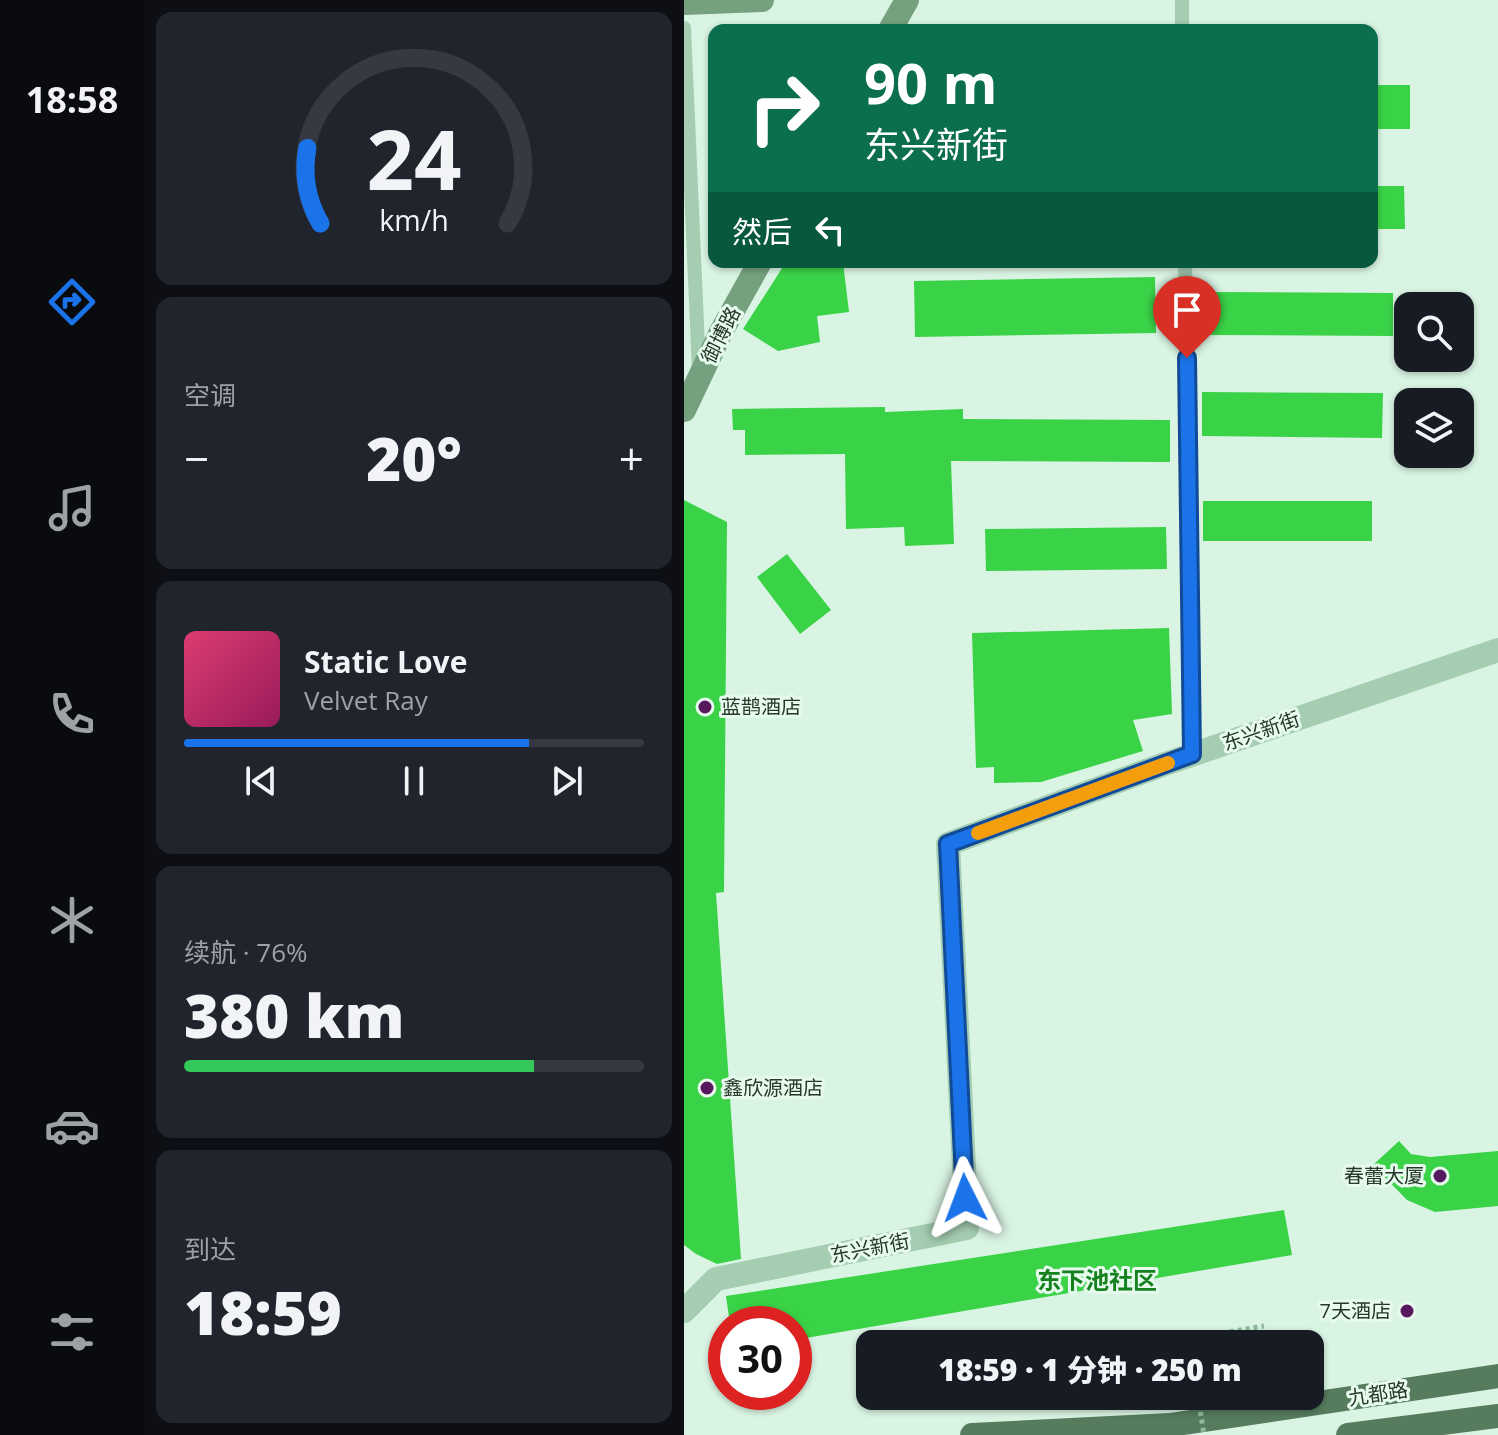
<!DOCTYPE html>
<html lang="zh">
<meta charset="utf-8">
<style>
:root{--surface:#171b24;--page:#20242c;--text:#f1f3f6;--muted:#9ea1a6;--line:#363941;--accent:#1a73e8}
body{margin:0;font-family:"Open Sans","Noto Sans SC",sans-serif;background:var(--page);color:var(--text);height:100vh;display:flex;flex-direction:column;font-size:30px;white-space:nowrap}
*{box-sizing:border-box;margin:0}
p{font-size:26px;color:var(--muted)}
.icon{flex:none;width:44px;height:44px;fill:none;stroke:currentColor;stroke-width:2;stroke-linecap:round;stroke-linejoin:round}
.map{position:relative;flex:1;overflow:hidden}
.drawer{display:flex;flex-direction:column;gap:12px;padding:12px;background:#0d0f14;width:540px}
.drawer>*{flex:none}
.hud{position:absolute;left:24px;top:24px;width:670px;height:244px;border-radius:16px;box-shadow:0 2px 6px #0004;background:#0b6e4f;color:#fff;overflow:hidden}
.tools{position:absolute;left:710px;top:292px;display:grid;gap:16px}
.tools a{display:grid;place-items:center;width:80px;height:80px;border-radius:16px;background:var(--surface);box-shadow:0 2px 6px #0004;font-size:40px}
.speed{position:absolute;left:24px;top:1306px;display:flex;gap:16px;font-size:40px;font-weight:700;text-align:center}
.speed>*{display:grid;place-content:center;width:104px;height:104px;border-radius:50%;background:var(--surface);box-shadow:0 2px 6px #0004;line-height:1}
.speed .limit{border:12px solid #d22;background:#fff;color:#111}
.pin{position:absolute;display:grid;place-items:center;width:68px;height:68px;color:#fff;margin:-82px -34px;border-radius:50% 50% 50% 0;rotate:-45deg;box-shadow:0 0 8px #0007}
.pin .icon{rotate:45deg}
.me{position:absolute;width:88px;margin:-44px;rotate:357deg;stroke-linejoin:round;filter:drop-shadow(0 0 6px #0008)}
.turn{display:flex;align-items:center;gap:28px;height:168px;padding:0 24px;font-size:36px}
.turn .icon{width:104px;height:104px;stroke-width:2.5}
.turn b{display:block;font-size:56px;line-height:68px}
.then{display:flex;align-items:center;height:76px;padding:0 24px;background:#0003;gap:16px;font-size:30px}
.big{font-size:60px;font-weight:800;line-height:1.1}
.drawer .card{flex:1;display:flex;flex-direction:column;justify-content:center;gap:12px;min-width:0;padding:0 28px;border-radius:16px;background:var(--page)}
.drawer .dial{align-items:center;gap:0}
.dial svg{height:208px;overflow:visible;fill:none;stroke:var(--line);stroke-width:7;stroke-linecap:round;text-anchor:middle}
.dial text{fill:var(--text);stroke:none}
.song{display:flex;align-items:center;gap:24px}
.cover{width:96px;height:96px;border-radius:12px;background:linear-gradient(135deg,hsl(340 70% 55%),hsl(330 70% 35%))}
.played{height:8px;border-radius:4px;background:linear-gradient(90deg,var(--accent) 75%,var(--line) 75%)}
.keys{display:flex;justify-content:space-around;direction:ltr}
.heat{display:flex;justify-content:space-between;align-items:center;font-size:44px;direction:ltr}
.charge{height:12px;border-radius:6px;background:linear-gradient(90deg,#34c759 76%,var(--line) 0)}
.trip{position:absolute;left:172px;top:1330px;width:468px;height:80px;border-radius:16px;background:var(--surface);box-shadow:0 2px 6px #0004;font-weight:800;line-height:80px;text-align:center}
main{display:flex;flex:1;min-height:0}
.tabs{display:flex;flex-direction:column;width:144px;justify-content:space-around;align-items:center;background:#090b0e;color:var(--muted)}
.tabs .icon{width:56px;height:56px}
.tabs .active{color:var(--accent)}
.tabs b{font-size:36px;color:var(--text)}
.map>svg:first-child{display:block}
.building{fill:#3ad247}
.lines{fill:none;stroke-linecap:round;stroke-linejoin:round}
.path{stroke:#8eb99a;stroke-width:5;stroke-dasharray:4 4;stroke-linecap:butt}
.lane{stroke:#a4cdb1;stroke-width:14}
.street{stroke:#a4cdb1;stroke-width:24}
.secondary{stroke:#75a17e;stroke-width:24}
.primary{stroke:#567b5d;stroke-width:24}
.path-bridge{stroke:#8eb99a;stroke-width:5;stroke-dasharray:4 4;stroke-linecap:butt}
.route-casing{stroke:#114b97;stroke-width:20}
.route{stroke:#1a73e8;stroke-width:14}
.slow{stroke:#f59e0b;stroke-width:14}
.poi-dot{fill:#57185e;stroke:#e6fbee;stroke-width:3}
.labels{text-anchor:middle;stroke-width:6;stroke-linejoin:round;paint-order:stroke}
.street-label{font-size:20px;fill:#263829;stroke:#e6fbee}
.poi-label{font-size:20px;fill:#263829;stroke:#e6fbee;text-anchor:start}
.quarter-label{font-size:24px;font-weight:bold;fill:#16821f;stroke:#e6fbee}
</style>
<main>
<nav class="tabs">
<b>18:58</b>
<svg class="icon active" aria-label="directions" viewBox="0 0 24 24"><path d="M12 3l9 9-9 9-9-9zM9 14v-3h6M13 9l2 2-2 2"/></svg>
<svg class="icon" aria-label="music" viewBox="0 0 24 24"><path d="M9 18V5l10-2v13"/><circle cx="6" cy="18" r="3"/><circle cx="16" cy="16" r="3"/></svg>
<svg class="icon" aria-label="phone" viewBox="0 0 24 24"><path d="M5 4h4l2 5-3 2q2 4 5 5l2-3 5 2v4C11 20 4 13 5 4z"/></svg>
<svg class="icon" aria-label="climate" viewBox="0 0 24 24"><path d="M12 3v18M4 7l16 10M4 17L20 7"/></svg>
<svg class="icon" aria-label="car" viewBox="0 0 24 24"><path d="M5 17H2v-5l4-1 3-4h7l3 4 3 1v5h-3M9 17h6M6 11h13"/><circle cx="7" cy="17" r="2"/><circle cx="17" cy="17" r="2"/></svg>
<svg class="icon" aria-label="filters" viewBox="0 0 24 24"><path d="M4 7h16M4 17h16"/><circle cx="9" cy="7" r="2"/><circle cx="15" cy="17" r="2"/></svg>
</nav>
<section class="drawer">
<div class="card dial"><svg viewBox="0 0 100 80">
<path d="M14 69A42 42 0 1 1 86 69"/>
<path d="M14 69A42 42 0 0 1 9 40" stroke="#1a73e8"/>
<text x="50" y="56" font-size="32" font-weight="700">24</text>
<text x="50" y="72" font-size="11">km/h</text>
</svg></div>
<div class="card"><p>空调</p>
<div class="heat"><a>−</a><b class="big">20°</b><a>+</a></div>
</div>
<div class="card">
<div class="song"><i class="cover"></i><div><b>Static Love</b><p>Velvet Ray</p></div></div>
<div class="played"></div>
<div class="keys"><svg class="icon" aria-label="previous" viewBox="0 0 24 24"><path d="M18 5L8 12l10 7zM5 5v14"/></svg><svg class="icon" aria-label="pause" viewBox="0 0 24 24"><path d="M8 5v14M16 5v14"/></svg><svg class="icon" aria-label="next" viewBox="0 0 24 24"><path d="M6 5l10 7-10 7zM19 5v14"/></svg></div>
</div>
<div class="card"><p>续航 · 76%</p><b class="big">380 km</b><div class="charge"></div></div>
<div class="card"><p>到达</p><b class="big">18:59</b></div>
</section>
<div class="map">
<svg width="814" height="1435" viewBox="0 0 814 1435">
<rect width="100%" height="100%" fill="#d9f4e3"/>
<path class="building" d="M 688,85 L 726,85 L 726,129 L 688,129 Z
M 688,186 L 720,186 L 721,229 L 688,229 Z
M 102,262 L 159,262 L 165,312 L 133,316 L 136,342 L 94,351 L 59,329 Z
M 471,277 L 472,333 L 231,337 L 230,281 Z
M 519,292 L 709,293 L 709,336 L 519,335 Z
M 518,392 L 699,393 L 698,438 L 518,436 Z
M 201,407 L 201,412 L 279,409 L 279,419 L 486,420 L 486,462 L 267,461 L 270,544 L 221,546 L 220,527 L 162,529 L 161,454 L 61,455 L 61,430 L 49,430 L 48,409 Z
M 0,500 L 43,522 L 40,892 L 32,893 L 57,1259 L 33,1264 L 12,1254 L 0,1245 Z
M 519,501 L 688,501 L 688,541 L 519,541 Z
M 482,527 L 483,569 L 302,571 L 301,529 Z
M 103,554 L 147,610 L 116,634 L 73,577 Z
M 485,628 L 488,714 L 449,720 L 459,751 L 357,782 L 310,783 L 310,767 L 292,768 L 288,633 Z
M 715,1141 L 727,1154 L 746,1157 L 814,1151 L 814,1206 L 751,1212 L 723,1200 L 689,1165 Z
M 600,1210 L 608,1255 L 110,1340 L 110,1324 L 46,1324 L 42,1296 Z"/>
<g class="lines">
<path class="path" d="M 475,1344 L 580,1326"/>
<path class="lane" d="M 498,0 L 498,30
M 0,28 L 15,370
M 501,262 L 508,754"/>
<path class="street" d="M 0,1311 L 32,1279 L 283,1228 L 264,844 L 478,765 L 814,650"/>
<path class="secondary" d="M 0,3 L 78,0
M 206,30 L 223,0
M 0,410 L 37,332 L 76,262"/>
<path class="primary" d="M 288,1435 L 486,1425 L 814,1376
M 664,1435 L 814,1416"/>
<path class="path-bridge" d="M 514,1396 L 520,1435"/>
</g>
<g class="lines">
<g class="route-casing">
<path id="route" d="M 281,1198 L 264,844 L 508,754 L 503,358"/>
</g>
<use href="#route" class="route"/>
<path class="slow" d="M 294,833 L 484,763"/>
</g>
<g class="poi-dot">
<circle cx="21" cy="707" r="8"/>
<circle cx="23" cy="1088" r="8"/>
<circle cx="756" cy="1176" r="8"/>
<circle cx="723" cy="1311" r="8"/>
</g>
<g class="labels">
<g class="street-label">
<text transform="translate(37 335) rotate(-63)" y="7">御博路</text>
<text transform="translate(577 731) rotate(-19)" y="7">东兴新街</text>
<text transform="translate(186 1248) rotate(-11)" y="7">东兴新街</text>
<text transform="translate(694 1394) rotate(-9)" y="7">九都路</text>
</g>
<g class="poi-label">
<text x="37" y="714">蓝鹊酒店</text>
<text x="39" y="1095">鑫欣源酒店</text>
<text x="740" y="1183" text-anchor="end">春蕾大厦</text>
<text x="707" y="1318" text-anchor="end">7天酒店</text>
</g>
<g class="quarter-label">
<text x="413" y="1289">东下池社区</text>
</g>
</g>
</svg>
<div class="tools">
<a><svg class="icon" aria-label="search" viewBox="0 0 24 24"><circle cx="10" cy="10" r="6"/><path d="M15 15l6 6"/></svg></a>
<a><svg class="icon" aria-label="layers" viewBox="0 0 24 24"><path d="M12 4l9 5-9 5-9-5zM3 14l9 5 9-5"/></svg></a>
</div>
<div class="speed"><div class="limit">30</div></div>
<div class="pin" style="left:503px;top:358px;background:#d93025"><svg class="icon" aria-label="arrive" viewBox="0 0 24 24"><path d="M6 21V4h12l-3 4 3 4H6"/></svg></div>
<svg class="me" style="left:281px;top:1198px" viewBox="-20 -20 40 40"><path d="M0-17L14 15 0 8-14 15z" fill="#1a73e8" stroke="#fff" stroke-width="4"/></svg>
<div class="trip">18:59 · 1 分钟 · 250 m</div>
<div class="hud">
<div class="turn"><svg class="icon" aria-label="right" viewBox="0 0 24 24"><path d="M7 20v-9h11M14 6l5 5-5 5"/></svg><div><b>90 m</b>东兴新街</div></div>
<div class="then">然后<svg class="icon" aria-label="left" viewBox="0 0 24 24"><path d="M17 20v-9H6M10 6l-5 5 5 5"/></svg></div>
</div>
</div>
</main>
